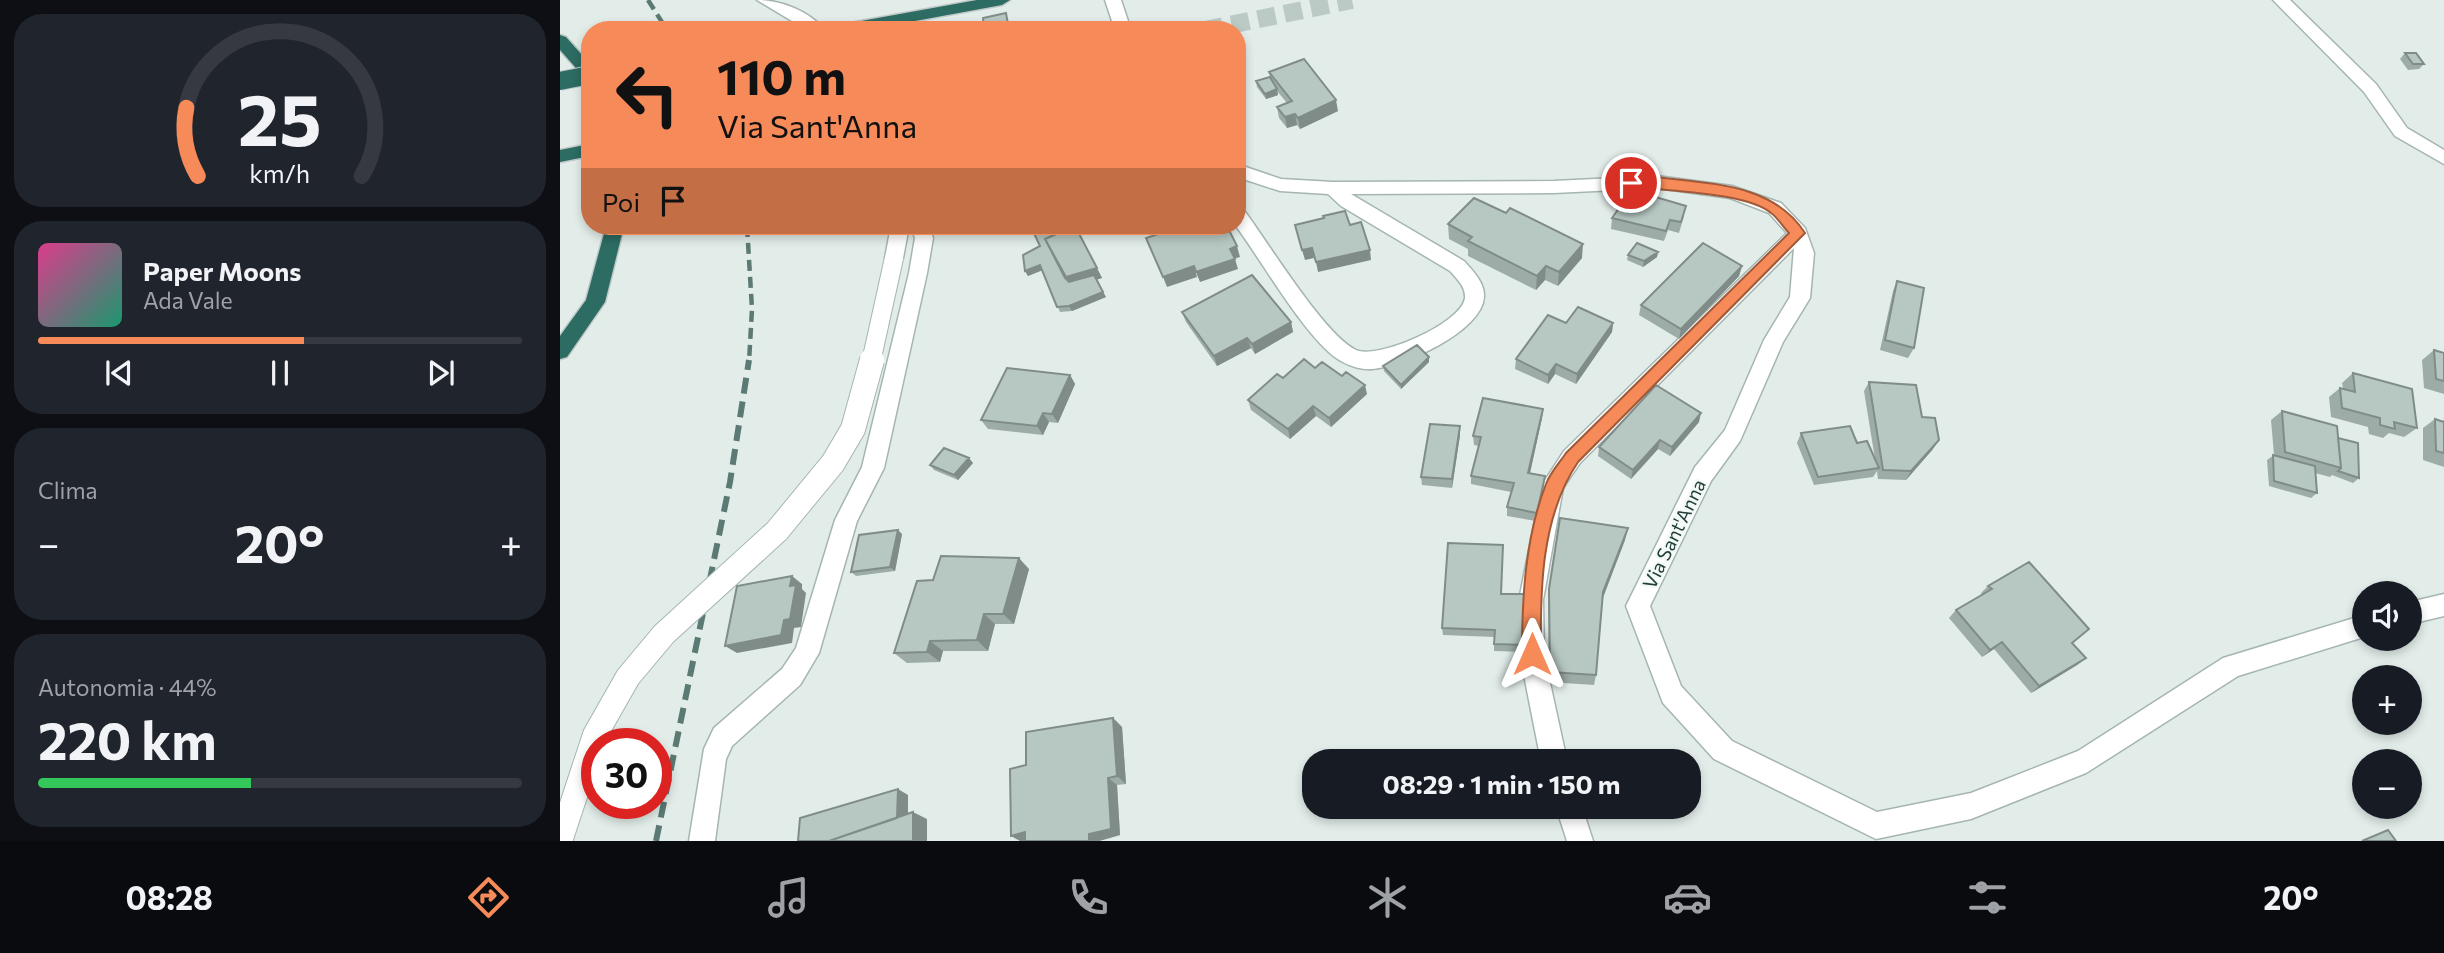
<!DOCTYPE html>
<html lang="it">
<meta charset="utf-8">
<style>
:root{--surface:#171b24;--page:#20242c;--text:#f1f3f6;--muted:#9ea1a6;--line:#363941;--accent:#f68a58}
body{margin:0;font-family:Commissioner,sans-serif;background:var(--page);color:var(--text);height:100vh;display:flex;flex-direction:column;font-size:26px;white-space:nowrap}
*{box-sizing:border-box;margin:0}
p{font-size:23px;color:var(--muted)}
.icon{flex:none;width:38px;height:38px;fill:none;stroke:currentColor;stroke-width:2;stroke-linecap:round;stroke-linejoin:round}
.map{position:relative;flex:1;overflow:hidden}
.details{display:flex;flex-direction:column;gap:14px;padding:14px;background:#0d0f14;width:560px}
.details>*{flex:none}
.hud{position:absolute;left:21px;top:21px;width:665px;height:214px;border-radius:28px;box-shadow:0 4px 10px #0003;background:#f68a58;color:#111;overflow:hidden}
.tools{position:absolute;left:1792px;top:581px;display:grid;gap:14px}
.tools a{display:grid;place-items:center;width:70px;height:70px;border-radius:50%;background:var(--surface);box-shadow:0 4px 10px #0003;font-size:35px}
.speed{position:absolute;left:21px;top:728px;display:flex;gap:14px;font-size:35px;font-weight:700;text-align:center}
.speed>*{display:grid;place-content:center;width:91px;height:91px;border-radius:50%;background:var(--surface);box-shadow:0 4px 10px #0003;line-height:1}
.speed .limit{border:10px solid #d22;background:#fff;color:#111}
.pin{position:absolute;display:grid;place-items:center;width:60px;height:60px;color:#fff;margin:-30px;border:4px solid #fff;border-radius:50%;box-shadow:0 2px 7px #0007}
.me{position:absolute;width:77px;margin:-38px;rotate:0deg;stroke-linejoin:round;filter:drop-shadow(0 0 5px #0008)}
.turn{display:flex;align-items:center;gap:24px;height:147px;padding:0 21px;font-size:32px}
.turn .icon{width:91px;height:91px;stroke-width:2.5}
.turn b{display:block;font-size:49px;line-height:60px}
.then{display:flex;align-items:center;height:66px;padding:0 21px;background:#0003;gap:14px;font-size:26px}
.big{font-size:52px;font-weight:700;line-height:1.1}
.details .card{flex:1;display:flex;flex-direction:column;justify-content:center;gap:10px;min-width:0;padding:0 24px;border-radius:28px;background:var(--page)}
.details .dial{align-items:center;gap:0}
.dial svg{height:182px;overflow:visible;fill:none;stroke:var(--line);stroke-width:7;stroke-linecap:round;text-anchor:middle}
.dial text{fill:var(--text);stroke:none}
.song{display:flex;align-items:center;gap:21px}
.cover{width:84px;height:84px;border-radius:10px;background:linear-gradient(135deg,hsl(330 70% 55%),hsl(160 70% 35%))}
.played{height:7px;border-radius:4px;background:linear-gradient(90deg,var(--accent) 55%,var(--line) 55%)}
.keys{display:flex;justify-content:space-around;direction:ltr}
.heat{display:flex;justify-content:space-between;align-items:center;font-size:38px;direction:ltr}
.charge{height:10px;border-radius:5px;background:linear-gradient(90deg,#34c759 44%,var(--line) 0)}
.trip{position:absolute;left:742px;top:749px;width:399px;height:70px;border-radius:28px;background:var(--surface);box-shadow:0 4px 10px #0003;font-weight:700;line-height:70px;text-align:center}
.tab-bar{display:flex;height:112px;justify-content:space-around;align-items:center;background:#090b0e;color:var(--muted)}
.tab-bar .icon{width:49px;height:49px}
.tab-bar .on{color:var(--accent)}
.tab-bar b{font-size:32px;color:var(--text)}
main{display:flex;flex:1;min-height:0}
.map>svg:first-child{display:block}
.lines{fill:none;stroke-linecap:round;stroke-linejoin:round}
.highway-tunnel{stroke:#bccac6;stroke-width:18;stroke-dasharray:18 9;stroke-linecap:butt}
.street-casing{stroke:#a5b5b1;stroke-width:3}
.highway-casing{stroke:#c1c9c8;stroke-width:3}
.street{fill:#fff;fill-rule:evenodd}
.highway{fill:#2c6c63;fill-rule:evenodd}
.rail-far1{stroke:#5c7a74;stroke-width:4.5;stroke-dasharray:11 6;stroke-linecap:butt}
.rail{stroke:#5c7a74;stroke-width:6;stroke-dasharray:16 8;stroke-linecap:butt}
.street-bridge-far1-casing{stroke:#a5b5b1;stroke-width:20;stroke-linecap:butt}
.street-bridge-casing{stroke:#a5b5b1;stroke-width:26;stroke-linecap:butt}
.highway-bridge-casing{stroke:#c1c9c8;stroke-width:20;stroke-linecap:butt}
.street-bridge-far1{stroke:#fff;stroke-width:18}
.street-bridge{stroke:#fff;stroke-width:24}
.highway-bridge{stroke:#2c6c63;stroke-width:18}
.wall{fill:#9daca7;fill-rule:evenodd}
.shaded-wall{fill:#808c88}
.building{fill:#b7c8c2;stroke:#808c88;stroke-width:2}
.route{fill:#f68a58;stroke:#a05a39;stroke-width:2}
.labels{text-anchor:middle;stroke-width:5;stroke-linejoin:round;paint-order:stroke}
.street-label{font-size:19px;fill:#223f39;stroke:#f3f9f7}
</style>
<main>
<section class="details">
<div class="card dial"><svg viewBox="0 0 100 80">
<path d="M14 69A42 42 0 1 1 86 69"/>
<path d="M14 69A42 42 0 0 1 9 39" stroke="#f68a58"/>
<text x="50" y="56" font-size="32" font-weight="700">25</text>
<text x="50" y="72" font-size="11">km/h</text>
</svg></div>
<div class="card">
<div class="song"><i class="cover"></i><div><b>Paper Moons</b><p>Ada Vale</p></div></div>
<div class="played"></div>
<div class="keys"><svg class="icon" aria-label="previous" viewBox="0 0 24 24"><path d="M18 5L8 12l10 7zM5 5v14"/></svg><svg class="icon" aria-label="pause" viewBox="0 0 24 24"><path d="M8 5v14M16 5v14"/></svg><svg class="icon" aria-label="next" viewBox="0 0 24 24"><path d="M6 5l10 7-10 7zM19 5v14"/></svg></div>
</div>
<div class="card"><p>Clima</p>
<div class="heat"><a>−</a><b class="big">20°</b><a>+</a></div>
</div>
<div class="card"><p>Autonomia · 44%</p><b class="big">220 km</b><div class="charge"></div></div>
</section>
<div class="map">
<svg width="1884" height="841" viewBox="0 0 1884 841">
<rect width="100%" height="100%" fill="#e2ede9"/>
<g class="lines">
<path class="highway-tunnel" d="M 645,30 L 792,0"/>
<g class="street-casing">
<path id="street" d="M 197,0 C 221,0 249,11 265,30 L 247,30 Z
M 545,0 L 561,0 L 571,30 L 555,30 Z
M 1713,0 L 1730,0 L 1816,84 L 1847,128 L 1884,150 L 1884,164 L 1835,136 L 1804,92 Z
M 677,164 L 721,179 L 773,182 L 994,181 L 1097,176 L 1172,186 L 1221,203 L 1245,228 L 1254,253 L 1250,298 L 1223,342 L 1180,441 L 1151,481 L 1090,606 L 1121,686 L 1172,741 L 1317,812 L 1411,793 L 1518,751 L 1663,658 L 1804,615 L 1804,637 L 1678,676 L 1526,773 L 1411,819 L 1316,839 L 1154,759 L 1103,703 L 1066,606 L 1135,467 L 1165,430 L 1204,340 L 1230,297 L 1234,248 L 1020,463 L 1003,488 L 983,600 L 984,655 L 1007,761 L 981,761 L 960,655 L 959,600 L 982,485 L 1004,451 L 1227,233 L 1209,213 L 1170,198 L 1097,188 L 994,193 L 791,194 L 904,261 C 913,271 925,283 924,297 C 922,332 842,367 812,369 C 801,370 790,366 781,361 C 749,344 700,258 676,226 L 677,208 L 683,209 C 708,242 764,335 796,350 C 818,360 902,323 905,298 C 906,287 897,279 890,271 L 781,206 L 768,194 L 720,191 L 677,177 Z
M 331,226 L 349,226 L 343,258 L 334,265 L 325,258 Z
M 351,226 L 369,226 L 373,238 L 367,273 L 324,468 L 297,521 L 259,653 L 240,685 L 172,746 L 166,759 L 155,841 L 129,841 L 144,749 L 154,728 L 222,669 L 236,648 L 275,520 L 302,467 L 349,273 L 355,238 Z
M 1884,594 L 1884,616 L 1850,624 L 1850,602 Z
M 996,807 L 1022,807 L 1033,841 L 1007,841 Z"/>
</g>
<g class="highway-casing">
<path id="highway" d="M 417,0 L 450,0 L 442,5 L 306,30 L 271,30 L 279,25 Z
M 0,35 L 6,37 L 30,64 L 30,93 L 24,92 L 15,67 L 0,50 Z
M 30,144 L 30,156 L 0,162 L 0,150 Z
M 46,226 L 64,226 L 45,302 L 7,357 L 0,359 L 0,336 L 26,300 Z"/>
</g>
<use href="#street" class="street"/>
<use href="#highway" class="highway"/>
<path class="rail-far1" d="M 88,0 L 107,30
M 187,226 L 192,309 L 189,362"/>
<path class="rail" d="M 96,841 L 170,482 L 189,360"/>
<g class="street-bridge-far1-casing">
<path id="street-bridge-far1" d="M 311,362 L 334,258"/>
</g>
<g class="street-bridge-casing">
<path id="street-bridge" d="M 0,841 L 35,735 L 68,677 L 104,634 L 217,531 L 273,463 L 293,429 L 312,360"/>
</g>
<g class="highway-bridge-casing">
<path id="highway-bridge" d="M 0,81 L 30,75"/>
</g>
<use href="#street-bridge-far1" class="street-bridge-far1"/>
<use href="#street-bridge" class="street-bridge"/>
<use href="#highway-bridge" class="highway-bridge"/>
</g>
<path class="wall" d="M 1845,53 L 1864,64 L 1859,69 L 1848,70 L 1840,59 Z
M 709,72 L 778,111 L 740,129 L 737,125 L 727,128 L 719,118 L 717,107 L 727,103 L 717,91 L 718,95 L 706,99 L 697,87 L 696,81 L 710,77 Z
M 1124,216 L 1119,233 L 1108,230 L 1104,241 L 1051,229 L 1052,218 Z
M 888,224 L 1022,258 L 998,286 L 985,280 L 976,290 L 908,256 L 908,249 L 889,239 Z
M 481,226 L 508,226 L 509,228 L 515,226 L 542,278 L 536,280 L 546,297 L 512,311 L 500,312 L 482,270 L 468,276 L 465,271 L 463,255 L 480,246 L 472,229 ZM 490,249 L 508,281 L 505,278 Z
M 1098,252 L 1097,257 L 1083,267 L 1067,260 L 1068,255 Z
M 1182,266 L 1179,276 L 1119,339 L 1079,315 L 1081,305 Z
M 1337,281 L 1354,348 L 1348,358 L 1320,350 L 1333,291 Z
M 622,312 L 731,322 L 733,332 L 695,354 L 691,348 L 657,366 L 626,322 Z
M 1006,323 L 1053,323 L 1052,332 L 1016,384 L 995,374 L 988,384 L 955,369 L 956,359 Z
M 1874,350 L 1884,353 L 1884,394 L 1864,388 L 1862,360 Z
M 869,357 L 869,362 L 841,389 L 824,371 L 823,366 Z
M 755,368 L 807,394 L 771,427 L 756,416 L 730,439 L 691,410 L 688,400 L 723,378 Z
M 1793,373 L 1857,428 L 1844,437 L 1829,433 L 1823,438 L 1809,434 L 1808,427 L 1771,417 L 1769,397 L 1780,388 L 1783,388 L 1782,383 Z
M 510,375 L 515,384 L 498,423 L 489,422 L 483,435 L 428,429 L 421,420 Z
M 1309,382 L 1373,449 L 1346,480 L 1318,479 L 1317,471 L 1313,477 L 1254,485 L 1237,443 L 1241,433 L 1297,443 L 1315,459 L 1304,391 Z
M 983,409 L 982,418 L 970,473 L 985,476 L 984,485 L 976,521 L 947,516 L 947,507 L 951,492 L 911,484 L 911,476 L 919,446 L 914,445 L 913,436 Z
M 1722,411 L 1778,438 L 1799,478 L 1793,483 L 1772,475 L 1770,477 L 1755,473 L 1757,493 L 1751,498 L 1709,486 L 1707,460 L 1714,455 L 1711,420 Z
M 1875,419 L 1882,421 L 1884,420 L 1884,467 L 1863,460 L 1863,428 Z
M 1139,422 L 1110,456 L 1098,449 L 1071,479 L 1038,456 L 1039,447 Z
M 900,435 L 892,488 L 862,485 L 861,477 Z
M 413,463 L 398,480 L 374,470 L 370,465 Z
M 342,534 L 335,571 L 296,576 L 291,572 Z
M 1065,540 L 1042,599 L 1036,675 L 1034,685 L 989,682 L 988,600 L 989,589 Z
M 469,569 L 454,624 L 435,624 L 428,651 L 383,651 L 380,662 L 347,663 L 334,653 Z
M 1428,586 L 1512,643 L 1526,658 L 1517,665 L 1471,693 L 1434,649 L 1422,657 L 1389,618 L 1396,610 L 1422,595 L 1421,593 Z
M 941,594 L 967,594 L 966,652 L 934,651 L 934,637 L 883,635 L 882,628 Z
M 553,718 L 562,727 L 566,784 L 557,785 L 560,835 L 539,841 L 466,765 Z"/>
<path class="shaded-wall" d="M 717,89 L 718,95 L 706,99 L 705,94 Z
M 776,100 L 778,111 L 740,129 L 738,118 Z
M 735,114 L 737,125 L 727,128 L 725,117 Z
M 1023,244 L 1022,258 L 998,286 L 999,272 Z
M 677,246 L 680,257 L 673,259 L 670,249 Z
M 752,248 L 754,258 L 745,260 L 742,250 Z
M 810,250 L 811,260 L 758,272 L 756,262 Z
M 1098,252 L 1097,257 L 1083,267 L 1084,261 Z
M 675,259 L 678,269 L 640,282 L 636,272 Z
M 480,265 L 483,270 L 468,276 L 465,271 Z
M 634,266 L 637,277 L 607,287 L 603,277 Z
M 986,266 L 985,280 L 976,290 L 977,276 Z
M 1182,266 L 1179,276 L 1119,339 L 1121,329 Z
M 537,268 L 542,278 L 511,287 L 506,277 Z
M 543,292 L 546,297 L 512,311 L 509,306 Z
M 731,322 L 733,332 L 695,354 L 692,344 Z
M 1053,323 L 1052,332 L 1016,384 L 1017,374 Z
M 687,338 L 691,348 L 657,366 L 654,356 Z
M 869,357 L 869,362 L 841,389 L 841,385 Z
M 996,364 L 995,374 L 988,384 L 988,375 Z
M 510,375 L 515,384 L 498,423 L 492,414 Z
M 805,385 L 807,394 L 771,427 L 769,418 Z
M 753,406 L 756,416 L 730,439 L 728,429 Z
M 983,409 L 982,418 L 968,482 L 968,473 Z
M 483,413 L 489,422 L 483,435 L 477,426 Z
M 1141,413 L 1139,422 L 1110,456 L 1112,447 Z
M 900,426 L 900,435 L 892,488 L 892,479 Z
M 1100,440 L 1098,449 L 1071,479 L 1073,470 Z
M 1379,440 L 1373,449 L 1346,480 L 1351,471 Z
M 409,458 L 413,463 L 398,480 L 394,475 Z
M 985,476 L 984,485 L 976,521 L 977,513 Z
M 1068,528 L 1065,540 L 1041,603 L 1043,592 Z
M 338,530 L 342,534 L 335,571 L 330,567 Z
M 459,558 L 469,569 L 454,624 L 443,614 Z
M 232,576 L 242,584 L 242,589 L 246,593 L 241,627 L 234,628 L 232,643 L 177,653 L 165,646 L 224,620 Z
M 424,614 L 435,624 L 428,651 L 417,640 Z
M 370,641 L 383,651 L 380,662 L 367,652 Z
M 1442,642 L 1434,649 L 1422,657 L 1430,650 Z
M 1526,658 L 1517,665 L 1471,693 L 1479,686 Z
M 553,718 L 562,727 L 566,784 L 557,776 Z
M 548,778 L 557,785 L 560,835 L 539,841 L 529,841 L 529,834 Z
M 338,789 L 348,795 L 348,825 L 303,841 Z
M 353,812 L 367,819 L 367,841 L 353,841 Z
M 465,832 L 468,841 L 460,841 L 451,836 Z"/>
<path class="building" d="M 446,13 L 449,30 L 424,30 L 423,18 Z
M 1845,53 L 1856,53 L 1864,64 L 1853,64 Z
M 744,59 L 776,100 L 738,118 L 735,114 L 725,117 L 717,107 L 732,101 L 709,72 Z
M 710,77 L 717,89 L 705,94 L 696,81 Z
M 1082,193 L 1126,206 L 1121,222 L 1110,220 L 1106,231 L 1052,218 L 1066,198 Z
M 914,198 L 946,213 L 950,208 L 1023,244 L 999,272 L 986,266 L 977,276 L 908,241 L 912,237 L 888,224 Z
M 785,211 L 790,225 L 801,222 L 810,250 L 756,262 L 752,248 L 742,250 L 735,225 L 764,218 L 763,216 Z
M 481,226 L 508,226 L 509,228 L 485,239 L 505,278 L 509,282 L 534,275 L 543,292 L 509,306 L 497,307 L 480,265 L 465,271 L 463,255 L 480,246 L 472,229 Z
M 515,226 L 537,268 L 506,277 L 485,239 Z
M 622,226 L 667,226 L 677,246 L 670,249 L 675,259 L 636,272 L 634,266 L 603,277 L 586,238 Z
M 1077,243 L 1098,252 L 1084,261 L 1068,255 Z
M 1143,243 L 1182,266 L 1121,329 L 1081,305 Z
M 692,275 L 731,322 L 692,344 L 687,338 L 654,356 L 622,312 Z
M 1337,281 L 1364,288 L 1354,348 L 1325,340 Z
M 1018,307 L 1053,323 L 1017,374 L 996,364 L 988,375 L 956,359 L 988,315 L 1006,323 Z
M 857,345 L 869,357 L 841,385 L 823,366 Z
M 1874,350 L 1884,353 L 1884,381 L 1876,379 Z
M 744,359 L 755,368 L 762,362 L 782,376 L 786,372 L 805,385 L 769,418 L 753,406 L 728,429 L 688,400 L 717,374 L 723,378 Z
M 447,368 L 510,375 L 492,414 L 483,413 L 477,426 L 421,420 Z
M 1793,373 L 1852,389 L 1857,428 L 1834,422 L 1835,429 L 1820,425 L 1820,418 L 1782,408 L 1780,388 L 1795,392 Z
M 1309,382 L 1356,385 L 1362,417 L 1375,418 L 1379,440 L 1351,471 L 1323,470 Z
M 1096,385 L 1141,413 L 1112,447 L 1100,440 L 1073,470 L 1039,447 Z
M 923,398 L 983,409 L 968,473 L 985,476 L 977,513 L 947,507 L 954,483 L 911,476 L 921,437 L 913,436 Z
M 1722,411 L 1777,426 L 1781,468 L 1725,452 Z
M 1875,419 L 1884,422 L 1884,453 L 1876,451 Z
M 870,424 L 900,426 L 892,479 L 861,477 Z
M 1290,426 L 1297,443 L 1307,441 L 1319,468 L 1258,477 L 1241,433 Z
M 1778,438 L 1798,443 L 1799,478 L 1778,471 L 1781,468 Z
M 384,448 L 409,458 L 394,475 L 370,465 Z
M 1713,455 L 1755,466 L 1757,493 L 1714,481 Z
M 1000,518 L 1068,528 L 1043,592 L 1036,675 L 990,672 L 989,589 Z
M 338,530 L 330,567 L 291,572 L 299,535 Z
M 888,543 L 943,545 L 941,594 L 967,594 L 966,645 L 934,644 L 935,630 L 882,628 Z
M 381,556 L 459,558 L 443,614 L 424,614 L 417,640 L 370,641 L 367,652 L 334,653 L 357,581 L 373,580 Z
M 1469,562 L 1529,629 L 1512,643 L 1526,658 L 1479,686 L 1442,642 L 1430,650 L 1396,610 L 1432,589 L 1428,586 Z
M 232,576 L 230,586 L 236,585 L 230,619 L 224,620 L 221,635 L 165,646 L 177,586 Z
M 553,718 L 557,776 L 548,778 L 551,829 L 529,834 L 529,841 L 465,841 L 465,832 L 451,836 L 450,769 L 466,765 L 466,732 Z
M 338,789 L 337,818 L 269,841 L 238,841 L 240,818 Z
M 353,812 L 353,841 L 269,841 Z
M 1828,830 L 1836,841 L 1802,841 Z"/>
<path class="route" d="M 1097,177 C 1150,184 1213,183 1245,233 L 1018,462 C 981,517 980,590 981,654 L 978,661 L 972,663 L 965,661 L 962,654 C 962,598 965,538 986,484 C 990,473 1000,462 1006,453 L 1229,233 C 1223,227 1218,218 1211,213 C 1181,188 1073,192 1064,183 L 1071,178 Z"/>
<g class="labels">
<g class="street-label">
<text transform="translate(1114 534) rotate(-64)" y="7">Via Sant'Anna</text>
</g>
</g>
</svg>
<div class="tools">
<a><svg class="icon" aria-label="sound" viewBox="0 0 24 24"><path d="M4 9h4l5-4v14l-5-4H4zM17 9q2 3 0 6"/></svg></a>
<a>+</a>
<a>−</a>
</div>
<div class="speed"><div class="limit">30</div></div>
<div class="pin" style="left:1071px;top:183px;background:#d93025"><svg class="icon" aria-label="arrive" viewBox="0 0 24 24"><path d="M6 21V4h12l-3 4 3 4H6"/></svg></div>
<svg class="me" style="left:972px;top:654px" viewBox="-20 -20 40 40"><path d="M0-17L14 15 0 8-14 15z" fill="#f68a58" stroke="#fff" stroke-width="4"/></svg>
<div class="trip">08:29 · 1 min · 150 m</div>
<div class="hud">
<div class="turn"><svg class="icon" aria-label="left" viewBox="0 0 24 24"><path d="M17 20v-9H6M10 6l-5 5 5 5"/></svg><div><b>110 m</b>Via Sant'Anna</div></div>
<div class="then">Poi<svg class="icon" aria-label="arrive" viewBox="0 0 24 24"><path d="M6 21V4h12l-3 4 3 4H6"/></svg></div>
</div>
</div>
</main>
<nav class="tab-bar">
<b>08:28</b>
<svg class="icon on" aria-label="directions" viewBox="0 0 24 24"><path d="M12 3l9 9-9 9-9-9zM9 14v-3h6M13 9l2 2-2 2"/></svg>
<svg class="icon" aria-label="music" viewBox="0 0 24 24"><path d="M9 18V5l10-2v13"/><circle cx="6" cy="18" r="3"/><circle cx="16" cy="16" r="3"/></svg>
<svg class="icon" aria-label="phone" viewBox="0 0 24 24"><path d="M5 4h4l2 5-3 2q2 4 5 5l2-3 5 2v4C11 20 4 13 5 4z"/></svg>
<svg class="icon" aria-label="climate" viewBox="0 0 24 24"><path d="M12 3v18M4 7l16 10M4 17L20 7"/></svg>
<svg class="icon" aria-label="car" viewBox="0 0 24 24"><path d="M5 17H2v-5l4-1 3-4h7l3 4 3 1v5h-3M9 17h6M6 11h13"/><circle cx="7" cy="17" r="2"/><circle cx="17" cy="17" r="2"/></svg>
<svg class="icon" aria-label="filters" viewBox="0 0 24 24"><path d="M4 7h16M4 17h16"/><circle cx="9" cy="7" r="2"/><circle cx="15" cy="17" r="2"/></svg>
<b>20°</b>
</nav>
